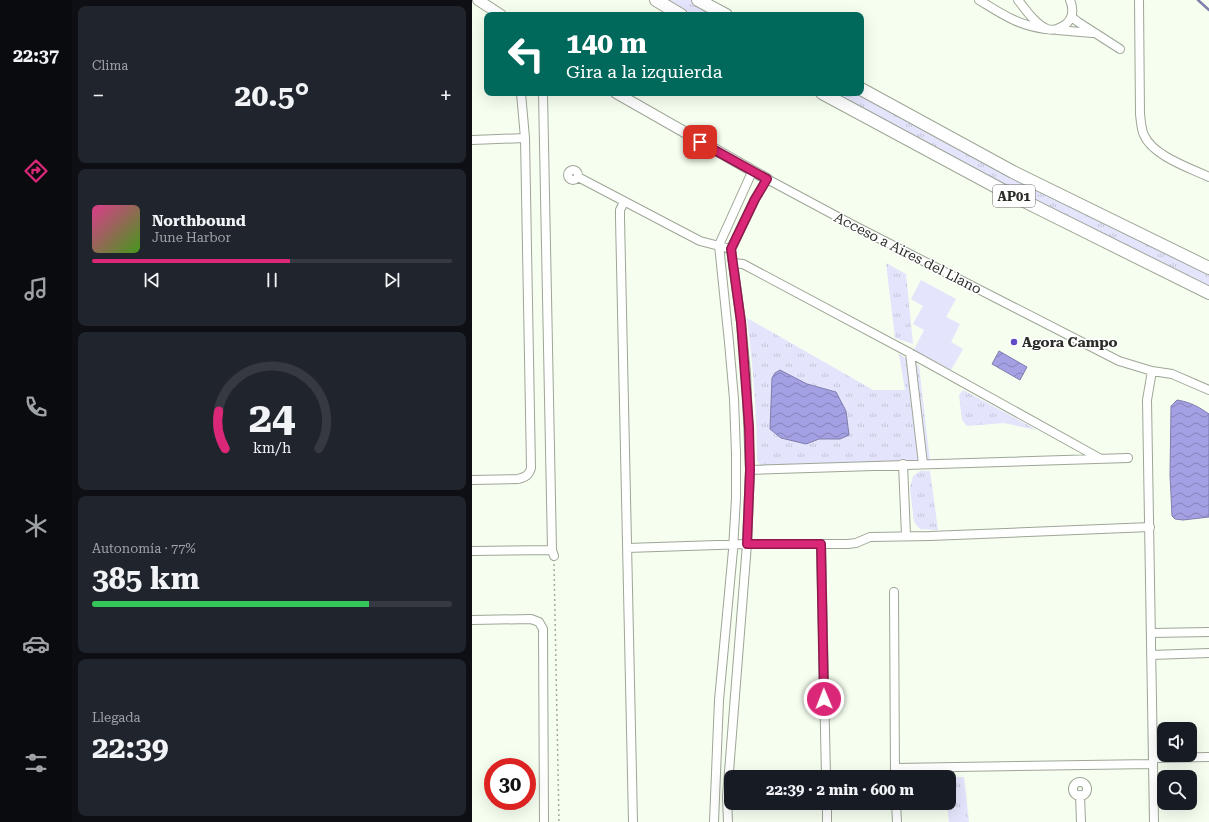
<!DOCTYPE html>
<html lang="es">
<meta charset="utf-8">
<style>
:root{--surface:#171b24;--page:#20242c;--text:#f1f3f6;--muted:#9ea1a6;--line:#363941;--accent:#db2777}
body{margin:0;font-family:"Roboto Serif",serif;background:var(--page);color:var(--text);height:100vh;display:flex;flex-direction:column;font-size:15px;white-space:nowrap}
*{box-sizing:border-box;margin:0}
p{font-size:13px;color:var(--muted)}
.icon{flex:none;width:22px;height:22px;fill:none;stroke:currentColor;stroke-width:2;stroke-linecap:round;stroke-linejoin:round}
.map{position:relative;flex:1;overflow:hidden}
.details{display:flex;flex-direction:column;gap:6px;padding:6px;background:#0d0f14;width:400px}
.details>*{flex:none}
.guide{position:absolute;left:12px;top:12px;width:380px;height:84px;border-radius:8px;box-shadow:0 4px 16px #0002;background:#00695c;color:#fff;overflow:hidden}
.fabs{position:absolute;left:685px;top:722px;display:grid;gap:8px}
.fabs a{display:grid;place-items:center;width:40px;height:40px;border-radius:8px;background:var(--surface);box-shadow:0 4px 16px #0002;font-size:20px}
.speed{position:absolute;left:12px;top:758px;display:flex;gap:8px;font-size:20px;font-weight:700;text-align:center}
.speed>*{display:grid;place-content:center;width:52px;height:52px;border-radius:50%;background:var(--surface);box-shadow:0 4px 16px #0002;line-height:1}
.speed .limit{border:6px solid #d22;background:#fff;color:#111}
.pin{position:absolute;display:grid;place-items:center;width:34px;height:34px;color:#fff;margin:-17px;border-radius:8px;box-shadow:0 2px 6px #0006}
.me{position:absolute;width:44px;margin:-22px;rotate:359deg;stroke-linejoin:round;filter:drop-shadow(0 0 3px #0008)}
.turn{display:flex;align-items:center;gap:14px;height:84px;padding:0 16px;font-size:18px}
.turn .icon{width:52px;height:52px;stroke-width:2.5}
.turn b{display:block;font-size:28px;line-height:34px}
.big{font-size:30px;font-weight:700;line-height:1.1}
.details .tile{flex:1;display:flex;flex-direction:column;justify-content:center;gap:6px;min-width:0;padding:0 14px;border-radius:8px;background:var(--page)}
.details .dial{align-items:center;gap:0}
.dial svg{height:104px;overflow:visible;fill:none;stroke:var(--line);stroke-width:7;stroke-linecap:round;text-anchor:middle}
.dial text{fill:var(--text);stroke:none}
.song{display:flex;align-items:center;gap:12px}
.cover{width:48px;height:48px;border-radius:6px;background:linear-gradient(135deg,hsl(330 70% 55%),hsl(100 70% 35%))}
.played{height:4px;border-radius:2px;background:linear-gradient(90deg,var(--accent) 55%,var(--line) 55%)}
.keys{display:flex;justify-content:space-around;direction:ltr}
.heat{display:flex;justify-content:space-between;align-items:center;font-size:22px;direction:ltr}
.charge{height:6px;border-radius:3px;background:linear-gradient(90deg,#34c759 77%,var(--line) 0)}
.trip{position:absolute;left:252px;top:770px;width:232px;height:40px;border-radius:8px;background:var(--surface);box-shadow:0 4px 16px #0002;font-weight:700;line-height:40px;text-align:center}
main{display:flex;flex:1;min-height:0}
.menu{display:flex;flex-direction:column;width:72px;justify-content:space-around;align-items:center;background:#090b0e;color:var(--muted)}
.menu .icon{width:28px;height:28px}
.menu .selected{color:var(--accent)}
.menu b{font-size:18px;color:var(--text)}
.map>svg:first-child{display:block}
.grass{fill:url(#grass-tufts)}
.garden{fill:#e4e4fc}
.water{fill:url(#water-waves);stroke:#7f7eac}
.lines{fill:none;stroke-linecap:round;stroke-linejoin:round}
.stream{stroke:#7f7eac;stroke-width:2.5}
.minor-casing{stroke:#9da697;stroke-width:10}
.major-casing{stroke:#9da697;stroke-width:12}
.highway-casing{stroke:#9da697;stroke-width:14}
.path{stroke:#a4ab9f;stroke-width:1.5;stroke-dasharray:2 3;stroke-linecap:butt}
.minor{stroke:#fff;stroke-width:8}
.major{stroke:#fff;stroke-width:10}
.highway{stroke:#fff;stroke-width:12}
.route-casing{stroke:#8e194d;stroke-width:10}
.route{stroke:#db2777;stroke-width:7}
.poi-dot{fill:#604cc4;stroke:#fff;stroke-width:1.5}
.labels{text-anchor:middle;stroke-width:3;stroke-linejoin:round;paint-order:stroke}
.shield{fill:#fff;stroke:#6b6d68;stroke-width:1}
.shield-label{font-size:13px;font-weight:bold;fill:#2b2e28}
.street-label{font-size:14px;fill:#2b2e28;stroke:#fff}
.poi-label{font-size:14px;font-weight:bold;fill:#2b2e28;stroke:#fff;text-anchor:start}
</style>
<main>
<nav class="menu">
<b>22:37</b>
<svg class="icon selected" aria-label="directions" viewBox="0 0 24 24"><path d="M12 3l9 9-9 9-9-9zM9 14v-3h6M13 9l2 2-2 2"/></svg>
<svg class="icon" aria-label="music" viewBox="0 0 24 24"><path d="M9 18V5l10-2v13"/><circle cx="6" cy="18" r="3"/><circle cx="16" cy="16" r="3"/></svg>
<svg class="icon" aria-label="phone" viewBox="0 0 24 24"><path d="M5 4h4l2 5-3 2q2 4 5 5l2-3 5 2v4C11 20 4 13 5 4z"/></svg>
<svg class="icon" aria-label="climate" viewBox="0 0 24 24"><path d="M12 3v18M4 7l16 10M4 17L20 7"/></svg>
<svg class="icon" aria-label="car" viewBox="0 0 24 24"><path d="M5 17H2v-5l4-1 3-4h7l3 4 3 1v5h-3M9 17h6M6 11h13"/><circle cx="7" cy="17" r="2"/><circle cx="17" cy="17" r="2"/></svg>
<svg class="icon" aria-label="filters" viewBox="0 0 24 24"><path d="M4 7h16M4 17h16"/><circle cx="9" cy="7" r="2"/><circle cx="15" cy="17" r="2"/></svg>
</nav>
<section class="details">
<div class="tile"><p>Clima</p>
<div class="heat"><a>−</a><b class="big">20.5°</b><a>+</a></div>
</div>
<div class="tile">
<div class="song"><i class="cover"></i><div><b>Northbound</b><p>June Harbor</p></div></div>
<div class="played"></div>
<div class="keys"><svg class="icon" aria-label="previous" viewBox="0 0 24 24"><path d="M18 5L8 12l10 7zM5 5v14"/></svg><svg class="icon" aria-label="pause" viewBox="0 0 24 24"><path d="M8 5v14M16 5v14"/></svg><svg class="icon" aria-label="next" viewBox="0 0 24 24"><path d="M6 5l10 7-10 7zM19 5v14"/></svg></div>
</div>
<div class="tile dial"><svg viewBox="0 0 100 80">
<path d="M14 69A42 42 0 1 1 86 69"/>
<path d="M14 69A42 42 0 0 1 9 40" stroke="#db2777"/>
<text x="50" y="56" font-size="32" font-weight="700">24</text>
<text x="50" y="72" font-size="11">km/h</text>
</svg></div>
<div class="tile"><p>Autonomía · 77%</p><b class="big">385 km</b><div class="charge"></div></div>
<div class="tile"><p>Llegada</p><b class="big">22:39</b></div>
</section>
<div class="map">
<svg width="737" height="822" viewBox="0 0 737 822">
<defs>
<pattern id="grass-tufts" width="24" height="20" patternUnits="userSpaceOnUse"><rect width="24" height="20" fill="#e4e4fc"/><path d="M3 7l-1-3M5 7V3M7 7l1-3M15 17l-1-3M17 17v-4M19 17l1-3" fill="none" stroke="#c4c4d8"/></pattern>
<pattern id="water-waves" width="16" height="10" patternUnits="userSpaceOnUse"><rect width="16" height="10" fill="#a3a0e4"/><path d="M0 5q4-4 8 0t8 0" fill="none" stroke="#8583b9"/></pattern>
</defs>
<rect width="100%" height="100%" fill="#f5feef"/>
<path class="grass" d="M 184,0 L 226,0 L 254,15 L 209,15 Z
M 350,93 L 389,93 L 737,268 L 737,293 Z
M 414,263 L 434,274 L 441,344 L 423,338 Z
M 275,318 L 401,390 L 433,390 L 427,354 L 447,366 L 458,461 L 289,466 L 285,461 C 285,413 281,366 275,318 Z
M 491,390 L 556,425 L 564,430 L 532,423 L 495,426 L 490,420 L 487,395 Z
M 448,471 L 458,471 L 466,530 L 448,529 L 442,522 L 438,488 L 441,476 Z
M 477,777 L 492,777 L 497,822 L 477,822 L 475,803 L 477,803 Z"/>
<path class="garden" d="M 449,280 L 484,299 L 474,317 L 488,324 L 479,342 L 491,349 L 479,370 L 442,350 L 452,330 L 441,324 L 451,306 L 439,299 Z"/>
<path class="water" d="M 527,351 L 555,367 L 548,380 L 520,364 Z
M 308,370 L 335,384 L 364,392 L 374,411 L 377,435 L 368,439 L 347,439 L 334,444 L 309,438 L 298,429 L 300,378 L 303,373 Z
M 705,400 C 718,402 727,407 737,414 L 737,517 L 711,520 L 703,519 L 700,516 L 698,475 L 699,406 Z"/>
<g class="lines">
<path class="stream" d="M 726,0 L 737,10"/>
<g class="minor-casing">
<path id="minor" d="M 507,0 C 530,14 545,25 573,29
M 546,0 C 554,10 563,24 575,29 C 579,30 584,30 587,28 C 600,23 603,12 598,0
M 667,0 L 668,114 C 669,121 669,129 672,135 C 681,156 718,168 737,177
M 600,17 L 606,22 L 648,49
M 585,30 L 620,33
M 71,93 L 80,550 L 82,556
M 0,140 L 53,138
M96 175a5 5 0 1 1 10 0a5 5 0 1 1-10 0Z
M 106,177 L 228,241 L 259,249
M 152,202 L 148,210 L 148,218 L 161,822
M 261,263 L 271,264 L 438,353 L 629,459
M 438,353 L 451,464
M 680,371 L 675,400 L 682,822
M 431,464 L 434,535
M 278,470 L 656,458
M 0,480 L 46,479 C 54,477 57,475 59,468 L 53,138 L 49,93
M 349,544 L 354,777
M 155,548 L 275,544 L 376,544 L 384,543 L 398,537 L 458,536 L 678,527
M 0,551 L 80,550
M 422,592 L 423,777
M 0,620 L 59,619 L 67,622 L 71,629 L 72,822
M 679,633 L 737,632
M 679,655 L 737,653
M 681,758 L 737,757
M 423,768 L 681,764
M601 789a7 7 0 1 1 14 0a7 7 0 1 1-14 0Z
M 608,795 L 609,822
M 355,803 L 355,822
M 424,803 L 425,822
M 242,822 L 247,700 L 261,550 L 264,498 L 264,453 L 262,399 L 257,342 L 247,245 L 280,172
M 256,822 L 255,797 L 275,544 L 278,470 L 274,373 L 269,322 L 259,249 L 283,199 L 295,179 L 379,224 L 647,361 L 680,371 L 700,374 L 737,390"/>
</g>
<g class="major-casing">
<path id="major" d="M 6,0 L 29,15
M 144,93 L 295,179"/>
</g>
<g class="highway-casing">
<path id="highway" d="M 184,0 L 209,15
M 226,0 L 254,15
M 389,89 L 541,172 L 737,268
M 350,93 L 532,191 L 737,293"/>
</g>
<path class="path" d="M 82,564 L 87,822"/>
<use href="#minor" class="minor"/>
<use href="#major" class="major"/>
<use href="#highway" class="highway"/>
</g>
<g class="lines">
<g class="route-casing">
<path id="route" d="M 228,142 L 295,179 L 283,199 L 259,249 L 269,322 L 277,427 L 278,470 L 275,544 L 349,544 L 352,699"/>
</g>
<use href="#route" class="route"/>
</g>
<circle class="poi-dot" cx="542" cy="342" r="4"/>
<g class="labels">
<rect class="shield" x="521" y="185" width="42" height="22" rx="3"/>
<g class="shield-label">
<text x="542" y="201">AP01</text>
</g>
<g class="street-label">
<text transform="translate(436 253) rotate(27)" y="5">Acceso a Aires del Llano</text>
</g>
<g class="poi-label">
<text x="550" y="347">Agora Campo</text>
</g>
</g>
</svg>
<div class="fabs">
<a><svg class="icon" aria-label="sound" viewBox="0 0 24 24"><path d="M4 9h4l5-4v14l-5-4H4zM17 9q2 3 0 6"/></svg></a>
<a><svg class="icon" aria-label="search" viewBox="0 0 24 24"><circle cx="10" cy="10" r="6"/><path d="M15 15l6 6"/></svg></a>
</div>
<div class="speed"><div class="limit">30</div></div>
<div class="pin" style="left:228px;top:142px;background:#d93025"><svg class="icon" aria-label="arrive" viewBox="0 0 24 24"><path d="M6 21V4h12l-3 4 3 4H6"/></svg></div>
<svg class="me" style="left:352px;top:699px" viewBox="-20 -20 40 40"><circle r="17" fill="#db2777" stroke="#fff" stroke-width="3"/><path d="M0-11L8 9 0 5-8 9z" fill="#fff"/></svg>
<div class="trip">22:39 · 2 min · 600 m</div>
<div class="guide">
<div class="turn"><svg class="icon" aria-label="left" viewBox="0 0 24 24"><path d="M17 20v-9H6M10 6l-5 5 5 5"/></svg><div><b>140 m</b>Gira a la izquierda</div></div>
</div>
</div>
</main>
